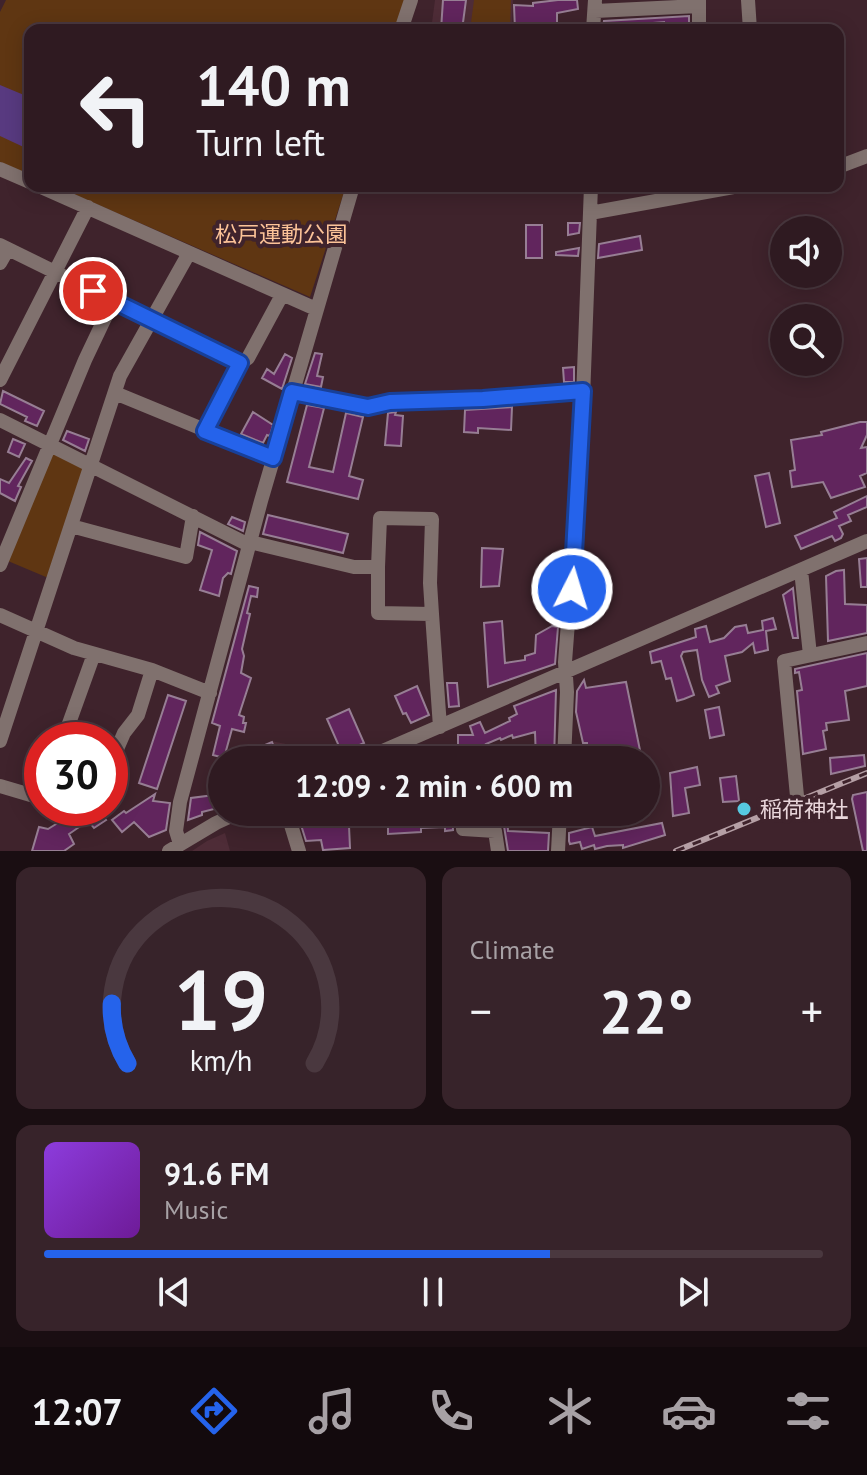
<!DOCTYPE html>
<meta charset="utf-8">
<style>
:root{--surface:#2f1a21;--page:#37232a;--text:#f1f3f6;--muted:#a7a1a5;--line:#4a383f;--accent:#2563eb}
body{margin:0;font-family:"PT Sans","Noto Sans JP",sans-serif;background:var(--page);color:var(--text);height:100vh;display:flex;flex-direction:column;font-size:30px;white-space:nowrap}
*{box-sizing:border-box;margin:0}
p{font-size:26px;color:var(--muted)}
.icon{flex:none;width:44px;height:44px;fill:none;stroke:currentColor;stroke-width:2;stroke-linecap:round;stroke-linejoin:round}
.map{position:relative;height:851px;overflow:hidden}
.details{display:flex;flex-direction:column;gap:16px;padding:16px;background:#1a0e12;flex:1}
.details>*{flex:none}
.hud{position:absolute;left:24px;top:24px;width:820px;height:168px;border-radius:16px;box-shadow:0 4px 20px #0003,0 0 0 2px var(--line);background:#2f1a21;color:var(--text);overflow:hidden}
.tools{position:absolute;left:770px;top:216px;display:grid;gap:16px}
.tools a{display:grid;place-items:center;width:72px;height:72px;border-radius:50%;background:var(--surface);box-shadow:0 4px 20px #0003,0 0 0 2px var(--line);font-size:40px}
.speed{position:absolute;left:24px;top:722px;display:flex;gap:16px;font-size:40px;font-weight:700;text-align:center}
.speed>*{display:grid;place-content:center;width:104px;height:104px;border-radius:50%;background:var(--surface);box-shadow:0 4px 20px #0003,0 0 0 2px var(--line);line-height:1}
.speed .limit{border:12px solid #d22;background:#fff;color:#111}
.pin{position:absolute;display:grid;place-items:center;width:68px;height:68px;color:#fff;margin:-34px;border:4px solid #fff;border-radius:50%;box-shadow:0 2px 8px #0007}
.me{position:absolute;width:88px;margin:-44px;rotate:5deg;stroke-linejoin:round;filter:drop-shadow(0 0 6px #0008)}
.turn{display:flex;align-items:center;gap:28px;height:168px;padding:0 40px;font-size:36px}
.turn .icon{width:104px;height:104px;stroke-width:2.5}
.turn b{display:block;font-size:56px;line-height:68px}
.big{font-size:60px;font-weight:600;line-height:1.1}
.details .widget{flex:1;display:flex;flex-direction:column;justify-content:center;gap:12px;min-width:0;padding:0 28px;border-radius:16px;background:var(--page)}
.details .dial{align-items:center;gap:0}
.dial svg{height:208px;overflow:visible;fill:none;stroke:var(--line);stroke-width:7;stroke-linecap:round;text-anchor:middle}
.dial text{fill:var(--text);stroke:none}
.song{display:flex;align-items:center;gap:24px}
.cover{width:96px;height:96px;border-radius:12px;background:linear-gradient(135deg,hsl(270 70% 55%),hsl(280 70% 35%))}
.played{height:8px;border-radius:4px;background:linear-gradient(90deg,var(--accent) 65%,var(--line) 65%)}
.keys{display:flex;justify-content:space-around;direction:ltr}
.heat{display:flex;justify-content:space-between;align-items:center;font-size:44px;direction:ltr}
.details .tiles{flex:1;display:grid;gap:16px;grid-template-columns:1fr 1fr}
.widget:last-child{grid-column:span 2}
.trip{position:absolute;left:208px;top:746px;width:452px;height:80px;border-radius:40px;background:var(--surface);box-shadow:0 4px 20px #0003,0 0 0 2px var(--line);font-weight:600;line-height:80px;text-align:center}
.menu{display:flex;height:128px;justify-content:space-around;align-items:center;background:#130a0d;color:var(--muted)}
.menu .icon{width:56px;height:56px}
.menu .current{color:var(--accent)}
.menu b{font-size:36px;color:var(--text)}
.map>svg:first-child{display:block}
.built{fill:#4e2c37}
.green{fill:#5f3612}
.water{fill:#583a80}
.building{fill:#61255d;stroke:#977e94;stroke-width:2}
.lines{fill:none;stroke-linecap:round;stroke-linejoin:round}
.minor{stroke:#80716e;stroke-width:14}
.rail-casing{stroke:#b59fa5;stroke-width:6}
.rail{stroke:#3f232c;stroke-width:3;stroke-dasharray:9;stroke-linecap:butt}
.route-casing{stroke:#184099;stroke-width:20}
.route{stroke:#2563eb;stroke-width:14}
.poi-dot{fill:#56c9e1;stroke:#3f232c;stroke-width:3}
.labels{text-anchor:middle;stroke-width:8;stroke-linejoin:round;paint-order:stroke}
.park-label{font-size:22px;fill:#fcc398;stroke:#3f232c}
.poi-label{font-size:22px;fill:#e9d6db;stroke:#3f232c;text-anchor:start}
</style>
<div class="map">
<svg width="867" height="851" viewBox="0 0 867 851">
<rect width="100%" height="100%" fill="#3f232c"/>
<path class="built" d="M 435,0 L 513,0 L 512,30 L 431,30 Z
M 271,741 L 296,746 L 295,760 L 241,760 L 240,755 Z
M 225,833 L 230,851 L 192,851 L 207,841 Z"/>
<path class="green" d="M 6,0 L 406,0 L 397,30 L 30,30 L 30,175 L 0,162 L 0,12 Z
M 474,0 L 511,0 L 510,30 L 470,30 Z
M 55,186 L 346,186 L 310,297 Z
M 55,454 L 82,468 L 84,473 L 51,574 L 46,577 L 8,561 L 48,456 Z"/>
<path class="water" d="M 0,85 L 24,95 L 30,86 L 30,150 L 0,136 Z"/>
<path class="building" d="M 443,0 L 466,0 L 462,30 L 441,30 Z
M 558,0 L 577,0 L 578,9 L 557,13 L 557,30 L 515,30 L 514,5 L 533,6 L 533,3 Z
M 689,16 L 689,30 L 664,30 L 664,22 L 603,27 L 604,21 Z
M 568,223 L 580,223 L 579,233 L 568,235 Z
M 526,225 L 542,225 L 542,258 L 526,258 Z
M 640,236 L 642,250 L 598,258 L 599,244 Z
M 579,248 L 578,256 L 556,255 L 556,252 Z
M 315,353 L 322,354 L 317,376 L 323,377 L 321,387 L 305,384 Z
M 285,354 L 292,358 L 282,389 L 262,378 L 267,369 L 274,374 Z
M 574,367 L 574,382 L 564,382 L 563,368 Z
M 3,391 L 44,411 L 37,426 L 25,421 L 27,417 L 0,404 Z
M 307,405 L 324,408 L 309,467 L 333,472 L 346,413 L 363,417 L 349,476 L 363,480 L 358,499 L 287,482 Z
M 512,407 L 511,430 L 478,428 L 478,433 L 464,432 L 465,410 Z
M 253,412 L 273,425 L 270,436 L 267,435 L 263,443 L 241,434 Z
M 396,412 L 395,415 L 403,416 L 401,446 L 385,445 L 388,413 Z
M 860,422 L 867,422 L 867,435 L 861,448 L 867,447 L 867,473 L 860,476 L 865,487 L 831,498 L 823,482 L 792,487 L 790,471 L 795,470 L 791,440 L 822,435 L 821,432 Z
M 67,431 L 89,439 L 85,451 L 63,440 Z
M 13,439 L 25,444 L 19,457 L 8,452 Z
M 26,458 L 32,461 L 18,486 L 21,487 L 15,501 L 0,493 L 0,479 L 9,483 Z
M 769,473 L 780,523 L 766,527 L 755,476 Z
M 867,496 L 867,507 L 848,515 L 851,521 L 839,526 L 843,534 L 841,538 L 835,541 L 832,536 L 801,549 L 795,536 L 837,518 L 834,512 Z
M 268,515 L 348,534 L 343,553 L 263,534 Z
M 232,517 L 245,522 L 243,531 L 228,524 Z
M 200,532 L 237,551 L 231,574 L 228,573 L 223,578 L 219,596 L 200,590 L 212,550 L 198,545 Z
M 482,548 L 503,549 L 499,586 L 481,587 Z
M 867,558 L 867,587 L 861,587 L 859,559 Z
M 844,570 L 845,604 L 867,605 L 867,633 L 828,641 L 826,576 L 836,571 Z
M 249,586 L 258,588 L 257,597 L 251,596 L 247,613 L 250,614 L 242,649 L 244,656 L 241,673 L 251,678 L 239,715 L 244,717 L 243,723 L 246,723 L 244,732 L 232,729 L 224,758 L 213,755 L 220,726 L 212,723 Z
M 793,588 L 798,638 L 793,638 L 783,595 Z
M 773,618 L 776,629 L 766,631 L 768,650 L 755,653 L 753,643 L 742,652 L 725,656 L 730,681 L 716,686 L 719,693 L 709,697 L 702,680 L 697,650 L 683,652 L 681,656 L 694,695 L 684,699 L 677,701 L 671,678 L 666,679 L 661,661 L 652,663 L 650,652 L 696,637 L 695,629 L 706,626 L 710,642 L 724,638 L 735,627 L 746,625 L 748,633 L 763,630 L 762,621 Z
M 502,621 L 505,663 L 525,660 L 525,656 L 535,653 L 536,635 L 552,626 L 558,627 L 555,664 L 488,687 L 484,623 Z
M 867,653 L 867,686 L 845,691 L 849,720 L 826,723 L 827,730 L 823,731 L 826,749 L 803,754 L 797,691 L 802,690 L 799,672 L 795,673 L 795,669 Z
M 584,680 L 586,688 L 626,682 L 642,760 L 603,760 L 587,749 L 587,743 L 583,743 L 576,712 L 577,691 Z
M 447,683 L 457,683 L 459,706 L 449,707 Z
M 417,686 L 429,715 L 411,723 L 406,713 L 403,714 L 395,696 Z
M 556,690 L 554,760 L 536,760 L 535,732 L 513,738 L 512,735 L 501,740 L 500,738 L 486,744 L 489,749 L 481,751 L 483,760 L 458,760 L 458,735 L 473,735 L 470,726 L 480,722 L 485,733 L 510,721 L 509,718 L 517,714 L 514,706 Z
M 168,695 L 186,701 L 157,789 L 139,783 Z
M 719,707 L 724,735 L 710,738 L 705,710 Z
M 349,709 L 364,743 L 342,753 L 327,719 Z
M 272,742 L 278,757 L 271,760 L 249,760 L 246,753 Z
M 297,748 L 313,749 L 312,760 L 297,760 Z
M 864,755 L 865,766 L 831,774 L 830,758 Z
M 697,767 L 700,785 L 685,788 L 689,813 L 673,816 L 670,773 Z
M 218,771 L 222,772 L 222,807 L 202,812 L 202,815 L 188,820 L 191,798 L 214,795 Z
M 736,776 L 739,801 L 723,802 L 720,778 Z
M 867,792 L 867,851 L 863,851 L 852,799 L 853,795 Z
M 155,794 L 153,801 L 170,803 L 166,830 L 149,837 L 134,822 L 122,832 L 112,820 L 124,811 L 126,813 Z
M 98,810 L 106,820 L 94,828 L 86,818 L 94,816 Z
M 297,812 L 360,812 L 361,822 L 349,826 L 350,848 L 323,850 L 321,840 L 306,841 Z
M 394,812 L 452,812 L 453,830 L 445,831 L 445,827 L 421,828 L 421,832 L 388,834 L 388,819 L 395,818 Z
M 490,812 L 507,812 L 508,831 L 549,833 L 548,851 L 508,851 L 504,826 L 499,822 L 489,821 Z
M 74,813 L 85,823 L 69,834 L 74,844 L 64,851 L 32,851 L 39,827 L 48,829 Z
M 662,823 L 665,835 L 623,848 L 623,845 L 607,846 L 595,849 L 594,845 L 582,849 L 580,842 L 570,844 L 569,841 L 569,833 L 592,827 L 595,836 Z"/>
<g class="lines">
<path class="minor" d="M 699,0 L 699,30
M 748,0 L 750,30
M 595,11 L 699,6
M 401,30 L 411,0
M 593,30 L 595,0
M 838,167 L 867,156
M 0,169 L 30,182
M 39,186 L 316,309
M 590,213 L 739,186
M 0,245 L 240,363
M 0,263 L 8,249
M 0,380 L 88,207
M 292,392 L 368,407 L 390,402 L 483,399 L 583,391
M 115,393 L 273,458
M 0,420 L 249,545
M 205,431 L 240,363 L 248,358 L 282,295
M 71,526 L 186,557 L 193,516
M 250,542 L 354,567 L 378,567 L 378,613 L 432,614 L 430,583 L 432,519 L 380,518 L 378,567
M 0,565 L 85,360 L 113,301
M 801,570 L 810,655
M 432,614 L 440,727
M 0,615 L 74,648 L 152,670 L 210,693
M 63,740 L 94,654
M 0,741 L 120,376 L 189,253
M 398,745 L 402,760
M 362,760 L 867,541
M 564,760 L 567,692 L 565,662 L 581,451 L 591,186
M 110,765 L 124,733 L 138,715 L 152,670
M 0,786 L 34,796 L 42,793
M 797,796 L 784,661 L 867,643
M 82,808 L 88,808
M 287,812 L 299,851
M 462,812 L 463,829 L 495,831 L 498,851
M 180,844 L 176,831 L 180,802 L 261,501 L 353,186
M 169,851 L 216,823 L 240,812
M 558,851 L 560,812"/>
<g class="rail-casing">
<path id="rail" d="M 676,851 L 867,773"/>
</g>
<use href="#rail" class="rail"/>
</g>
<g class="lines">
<g class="route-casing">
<path id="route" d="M 93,291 L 240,363 L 205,431 L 273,458 L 292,392 L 368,407 L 390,402 L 483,399 L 583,391 L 572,589"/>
</g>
<use href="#route" class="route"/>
</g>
<circle class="poi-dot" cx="744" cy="809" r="8"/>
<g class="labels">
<g class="park-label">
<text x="281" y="242">松戸運動公園</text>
</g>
<g class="poi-label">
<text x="760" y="817">稲荷神社</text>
</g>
</g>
</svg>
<div class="tools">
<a><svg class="icon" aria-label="sound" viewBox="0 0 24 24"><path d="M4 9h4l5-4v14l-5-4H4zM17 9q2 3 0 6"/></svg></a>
<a><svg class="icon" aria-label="search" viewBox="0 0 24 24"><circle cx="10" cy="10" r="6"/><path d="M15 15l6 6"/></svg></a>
</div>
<div class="speed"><div class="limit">30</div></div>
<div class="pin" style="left:93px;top:291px;background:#d93025"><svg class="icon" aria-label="arrive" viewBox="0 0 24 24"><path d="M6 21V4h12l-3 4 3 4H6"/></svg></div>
<svg class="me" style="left:572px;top:589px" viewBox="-20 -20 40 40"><circle r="17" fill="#2563eb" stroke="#fff" stroke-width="3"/><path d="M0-11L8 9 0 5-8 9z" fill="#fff"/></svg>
<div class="trip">12:09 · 2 min · 600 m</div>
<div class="hud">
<div class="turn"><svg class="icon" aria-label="left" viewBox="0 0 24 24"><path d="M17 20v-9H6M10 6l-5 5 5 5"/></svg><div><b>140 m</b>Turn left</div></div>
</div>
</div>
<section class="details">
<div class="tiles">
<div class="widget dial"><svg viewBox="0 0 100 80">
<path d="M14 69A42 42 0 1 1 86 69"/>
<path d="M14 69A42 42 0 0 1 8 46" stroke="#2563eb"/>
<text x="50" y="56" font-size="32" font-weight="700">19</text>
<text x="50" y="72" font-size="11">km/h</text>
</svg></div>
<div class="widget"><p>Climate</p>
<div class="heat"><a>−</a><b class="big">22°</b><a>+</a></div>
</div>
<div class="widget">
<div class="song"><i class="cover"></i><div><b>91.6 FM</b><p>Music</p></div></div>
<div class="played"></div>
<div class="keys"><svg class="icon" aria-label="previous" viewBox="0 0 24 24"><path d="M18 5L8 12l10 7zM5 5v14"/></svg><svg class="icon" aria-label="pause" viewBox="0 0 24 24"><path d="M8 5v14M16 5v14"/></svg><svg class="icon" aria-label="next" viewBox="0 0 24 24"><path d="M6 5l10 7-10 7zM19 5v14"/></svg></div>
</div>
</div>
</section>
<nav class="menu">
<b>12:07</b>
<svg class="icon current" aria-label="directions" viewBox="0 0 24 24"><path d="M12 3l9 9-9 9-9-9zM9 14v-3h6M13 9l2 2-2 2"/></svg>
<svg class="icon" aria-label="music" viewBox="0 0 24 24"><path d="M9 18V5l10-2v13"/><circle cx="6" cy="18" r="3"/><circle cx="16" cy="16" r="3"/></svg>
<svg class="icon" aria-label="phone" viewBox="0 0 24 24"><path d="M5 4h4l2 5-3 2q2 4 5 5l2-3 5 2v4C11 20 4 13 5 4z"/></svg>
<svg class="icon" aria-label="climate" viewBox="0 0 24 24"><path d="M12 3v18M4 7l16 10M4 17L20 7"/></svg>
<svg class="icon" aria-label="car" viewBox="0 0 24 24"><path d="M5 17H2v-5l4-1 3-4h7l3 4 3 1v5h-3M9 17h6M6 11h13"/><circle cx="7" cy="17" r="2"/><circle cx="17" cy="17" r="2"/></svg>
<svg class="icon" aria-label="filters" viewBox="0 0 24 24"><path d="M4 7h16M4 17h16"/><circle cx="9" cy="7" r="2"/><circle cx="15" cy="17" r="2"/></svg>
</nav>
